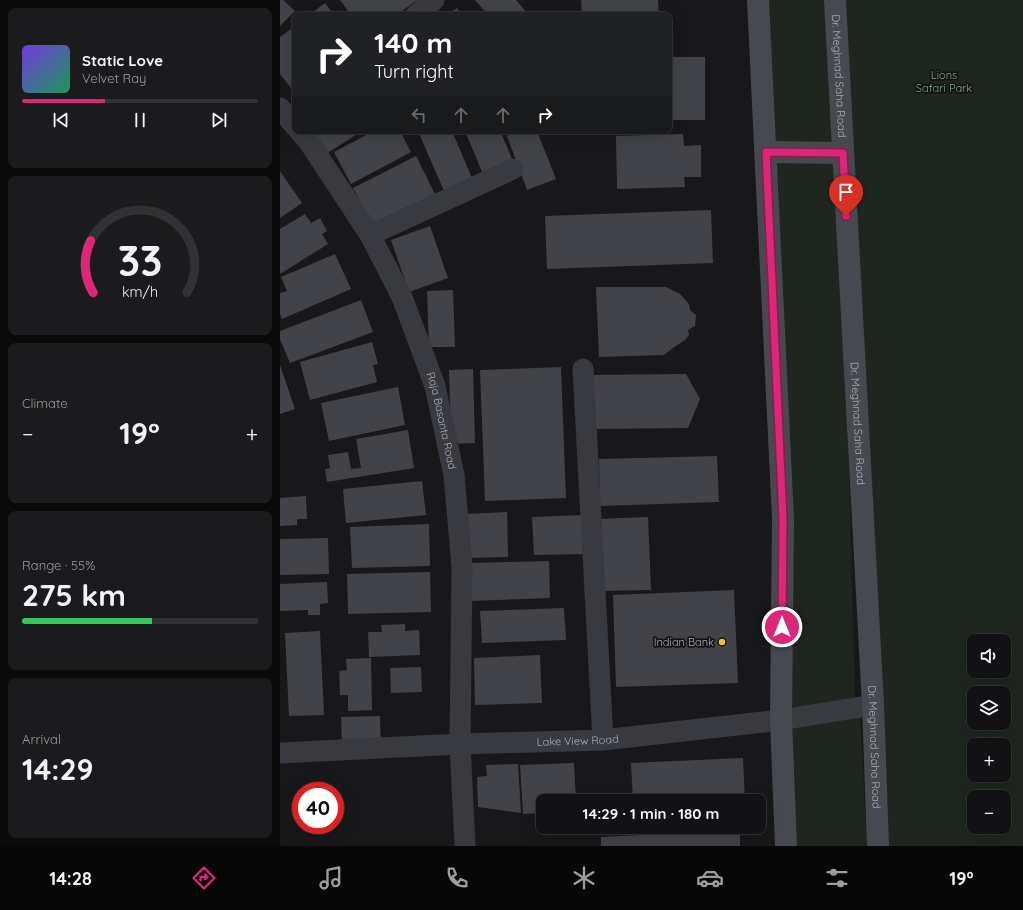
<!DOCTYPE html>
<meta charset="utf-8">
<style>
:root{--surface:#121214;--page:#1b1b1d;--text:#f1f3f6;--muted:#9c9ea0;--line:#313234;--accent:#db2777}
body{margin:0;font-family:Quicksand,sans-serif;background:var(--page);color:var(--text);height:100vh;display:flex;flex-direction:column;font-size:15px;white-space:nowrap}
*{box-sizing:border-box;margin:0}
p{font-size:13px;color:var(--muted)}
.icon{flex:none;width:22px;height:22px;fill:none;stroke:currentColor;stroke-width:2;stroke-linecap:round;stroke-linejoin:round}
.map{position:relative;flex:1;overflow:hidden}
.sheet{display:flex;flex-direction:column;gap:8px;padding:8px;background:#0a0a0b;width:280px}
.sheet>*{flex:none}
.top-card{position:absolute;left:12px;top:12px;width:380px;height:122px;border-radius:8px;box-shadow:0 4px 16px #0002,0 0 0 1px var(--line);background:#202124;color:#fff;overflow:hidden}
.tools{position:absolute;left:687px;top:634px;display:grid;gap:8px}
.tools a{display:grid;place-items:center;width:44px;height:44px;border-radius:8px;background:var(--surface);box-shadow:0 4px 16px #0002,0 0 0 1px var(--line);font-size:20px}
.speed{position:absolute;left:12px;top:782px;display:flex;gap:8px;font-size:20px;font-weight:700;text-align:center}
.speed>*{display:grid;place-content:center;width:52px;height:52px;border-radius:50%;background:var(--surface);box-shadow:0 4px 16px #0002,0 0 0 1px var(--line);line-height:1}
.speed .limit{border:6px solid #d22;background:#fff;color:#111}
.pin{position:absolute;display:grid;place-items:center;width:34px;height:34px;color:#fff;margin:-41px -17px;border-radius:50% 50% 50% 0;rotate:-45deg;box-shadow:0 0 4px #0007}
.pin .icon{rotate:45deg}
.me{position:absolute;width:44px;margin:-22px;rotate:0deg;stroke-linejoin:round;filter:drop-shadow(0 0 3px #0008)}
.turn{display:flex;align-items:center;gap:14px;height:84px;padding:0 16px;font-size:18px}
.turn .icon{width:52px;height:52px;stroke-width:2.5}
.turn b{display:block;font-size:28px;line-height:34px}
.lanes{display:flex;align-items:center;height:38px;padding:0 16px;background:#0003;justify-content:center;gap:20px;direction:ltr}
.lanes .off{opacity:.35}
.big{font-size:30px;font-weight:700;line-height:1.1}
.sheet .card{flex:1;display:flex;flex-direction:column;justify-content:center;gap:6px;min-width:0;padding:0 14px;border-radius:8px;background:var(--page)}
.sheet .dial{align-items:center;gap:0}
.dial svg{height:104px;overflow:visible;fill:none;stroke:var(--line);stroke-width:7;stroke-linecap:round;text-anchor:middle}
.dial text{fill:var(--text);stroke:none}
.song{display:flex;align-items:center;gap:12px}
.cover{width:48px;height:48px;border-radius:6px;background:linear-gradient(135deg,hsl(260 70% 55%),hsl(150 70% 35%))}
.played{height:4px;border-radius:2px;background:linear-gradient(90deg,var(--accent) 35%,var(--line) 35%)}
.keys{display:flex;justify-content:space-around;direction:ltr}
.heat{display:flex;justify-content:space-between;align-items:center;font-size:22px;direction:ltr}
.charge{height:6px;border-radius:3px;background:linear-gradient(90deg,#34c759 55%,var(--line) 0)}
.trip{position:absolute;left:256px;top:794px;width:230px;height:40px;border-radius:8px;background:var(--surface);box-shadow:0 4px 16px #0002,0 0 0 1px var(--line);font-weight:700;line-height:40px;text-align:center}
.dock{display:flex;height:64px;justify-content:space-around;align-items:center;background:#070708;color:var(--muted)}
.dock .icon{width:28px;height:28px}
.dock .on{color:var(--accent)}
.dock b{font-size:18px;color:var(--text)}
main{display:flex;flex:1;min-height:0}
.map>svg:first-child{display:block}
.green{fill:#1e261f;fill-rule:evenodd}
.building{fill:#424348}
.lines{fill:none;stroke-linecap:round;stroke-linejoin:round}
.street{stroke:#393a40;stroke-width:21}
.secondary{stroke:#474950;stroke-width:22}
.route-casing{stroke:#8e194d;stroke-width:10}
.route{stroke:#db2777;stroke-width:7}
.poi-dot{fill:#fdba2f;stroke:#131316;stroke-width:1.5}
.labels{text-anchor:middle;stroke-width:3.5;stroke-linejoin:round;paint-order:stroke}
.street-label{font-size:11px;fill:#aaafbb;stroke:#131316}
.park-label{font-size:11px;fill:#80a783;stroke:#131316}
.poi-label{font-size:11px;fill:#aaafbb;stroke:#131316;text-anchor:end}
</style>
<main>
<section class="sheet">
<div class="card">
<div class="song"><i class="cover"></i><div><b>Static Love</b><p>Velvet Ray</p></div></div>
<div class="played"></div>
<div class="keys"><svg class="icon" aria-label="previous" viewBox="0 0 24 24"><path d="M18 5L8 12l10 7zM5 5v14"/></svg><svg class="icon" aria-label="pause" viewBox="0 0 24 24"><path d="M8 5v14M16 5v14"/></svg><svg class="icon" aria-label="next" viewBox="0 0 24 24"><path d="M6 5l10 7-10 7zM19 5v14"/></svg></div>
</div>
<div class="card dial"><svg viewBox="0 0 100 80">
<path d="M14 69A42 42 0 1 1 86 69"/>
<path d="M14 69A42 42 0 0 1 12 29" stroke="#db2777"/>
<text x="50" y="56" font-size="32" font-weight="700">33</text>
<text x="50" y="72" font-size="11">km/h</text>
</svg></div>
<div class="card"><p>Climate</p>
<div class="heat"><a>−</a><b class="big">19°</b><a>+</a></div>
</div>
<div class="card"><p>Range · 55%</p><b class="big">275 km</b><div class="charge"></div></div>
<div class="card"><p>Arrival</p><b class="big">14:29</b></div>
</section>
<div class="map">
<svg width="743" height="846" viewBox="0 0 743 846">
<rect width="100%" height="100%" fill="#18181b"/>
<path class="green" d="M 482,0 L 548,0 L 564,277 L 575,701 L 511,712 Z
M 557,0 L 743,0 L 743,846 L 599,846 ZM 694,641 L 724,641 L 724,671 L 694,671 ZM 694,693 L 724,693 L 724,723 L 694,723 ZM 694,745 L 724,745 L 724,775 L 694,775 ZM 694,797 L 724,797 L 724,827 L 694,827 Z
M 580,713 L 587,846 L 515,846 L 510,726 Z"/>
<path class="building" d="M 0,0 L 3,0 L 15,11 L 0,26 Z
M 60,0 L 137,0 L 117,15 L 71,15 Z
M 195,0 L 236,0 L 249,15 L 208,15 Z
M 301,0 L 378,0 L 379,15 L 302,15 Z
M 45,3 L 54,15 L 29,15 Z
M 177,8 L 182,15 L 166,15 Z
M 15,26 L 15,93 L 0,74 L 0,37 Z
M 389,57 L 425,57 L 425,120 L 389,120 Z
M 31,131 L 82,131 L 46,154 Z
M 94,131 L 120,131 L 131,152 L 71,184 L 54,152 Z
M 138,131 L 172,131 L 192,178 L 164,191 Z
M 185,131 L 220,131 L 233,161 L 203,174 Z
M 238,131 L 257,131 L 276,179 L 247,190 L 227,136 Z
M 403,134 L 404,146 L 421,145 L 421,177 L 404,177 L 405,187 L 337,189 L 336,136 Z
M 136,156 L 155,194 L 93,226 L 73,188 Z
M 0,171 L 22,203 L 0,218 Z
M 431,210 L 433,263 L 267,269 L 265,216 Z
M 25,214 L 31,223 L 40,218 L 47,231 L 42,234 L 48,244 L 0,274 L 0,229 Z
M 150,226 L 168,278 L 129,292 L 111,240 Z
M 55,254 L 71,289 L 2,319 L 0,314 L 0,293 L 7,291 L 1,277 Z
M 316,287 L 386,287 L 400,294 L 409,304 L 410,310 L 416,315 L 415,326 L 408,330 L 409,335 L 405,340 L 394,347 L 384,355 L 319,357 Z
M 173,290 L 175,347 L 149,347 L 147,291 Z
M 81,300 L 93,332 L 10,363 L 0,339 L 0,331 Z
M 92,342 L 98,364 L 93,365 L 97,382 L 30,400 L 20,362 Z
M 0,365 L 15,409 L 0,414 Z
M 281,367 L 286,498 L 205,501 L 200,370 Z
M 193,369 L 195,443 L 171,444 L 169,370 Z
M 406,374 L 420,399 L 408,428 L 310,429 L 309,375 Z
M 118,387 L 125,425 L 49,441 L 41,403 Z
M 128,430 L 134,468 L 47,482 L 45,469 L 50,468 L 48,455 L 68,452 L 71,469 L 81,468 L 76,439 Z
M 437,456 L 439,502 L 320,506 L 319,459 Z
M 142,481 L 146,515 L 66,523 L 63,489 Z
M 26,496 L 27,519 L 17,519 L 17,525 L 0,526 L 0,498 Z
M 227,512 L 228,557 L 185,558 L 184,514 Z
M 304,515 L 305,554 L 254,555 L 252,517 Z
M 368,517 L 371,590 L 321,591 L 319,519 Z
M 149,524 L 150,566 L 72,568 L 70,527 Z
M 48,538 L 49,574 L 0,575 L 0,539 Z
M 269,561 L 270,598 L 191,601 L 190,563 Z
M 150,572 L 151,612 L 68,614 L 67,574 Z
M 47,582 L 48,603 L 40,604 L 40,615 L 28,615 L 28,610 L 0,611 L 0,584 Z
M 454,590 L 458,683 L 336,687 L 333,595 Z
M 284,608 L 286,640 L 202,643 L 200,611 Z
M 125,624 L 125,631 L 139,630 L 140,655 L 89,657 L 88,632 L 102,632 L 101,625 Z
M 40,631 L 44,715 L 9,716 L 5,633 Z
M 260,655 L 262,703 L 195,705 L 194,658 Z
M 91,658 L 92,710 L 68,711 L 68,695 L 60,695 L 59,671 L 67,670 L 66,659 Z
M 141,667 L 142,692 L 111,693 L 110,668 Z
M 100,716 L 101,747 L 62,748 L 61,717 Z
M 463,758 L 465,801 L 353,801 L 351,763 Z
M 294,763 L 296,801 L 263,801 L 263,813 L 243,814 L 240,765 Z
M 238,764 L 241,813 L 198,807 L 197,777 L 207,776 L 206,765 Z
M 460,830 L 460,846 L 321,846 L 321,837 Z"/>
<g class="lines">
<g class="street">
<path d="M 136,15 L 154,0"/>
<path d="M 0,108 L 15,126"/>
<path id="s1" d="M 19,131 L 29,142 L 90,235 L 122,297 L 155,386 L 174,475 L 182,567 L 180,744 L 185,846"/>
<path d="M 90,235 L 233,169"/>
<path d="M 303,369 L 323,740"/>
<path id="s2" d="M 0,753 L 180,744 L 323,740 L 501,720 L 593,705"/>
</g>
<g class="secondary">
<path d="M 478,0 L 503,519 L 501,720 L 506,846"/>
<path id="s3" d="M 555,0 L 593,705 L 598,846"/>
<path d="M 486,152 L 563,153"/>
</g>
</g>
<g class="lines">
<g class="route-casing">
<path id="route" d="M 502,627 L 503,519 L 486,152 L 563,153 L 566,216"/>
</g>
<use href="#route" class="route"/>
</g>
<circle class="poi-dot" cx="442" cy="642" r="4"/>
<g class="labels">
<g class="street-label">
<text dy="4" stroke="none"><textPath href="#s3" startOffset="76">Dr. Meghnad Saha Road</textPath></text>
<text dy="4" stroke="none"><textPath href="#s1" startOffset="326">Raja Basanta Road</textPath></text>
<text dy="4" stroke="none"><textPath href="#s3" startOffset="424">Dr. Meghnad Saha Road</textPath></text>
<text dy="4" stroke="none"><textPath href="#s2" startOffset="298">Lake View Road</textPath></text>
<text dy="4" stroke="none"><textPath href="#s3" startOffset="748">Dr. Meghnad Saha Road</textPath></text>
</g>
<g class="park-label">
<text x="664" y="79">Lions<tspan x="664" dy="13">Safari Park</tspan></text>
</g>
<g class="poi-label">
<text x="434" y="646">Indian Bank</text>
</g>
</g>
</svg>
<div class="tools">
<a><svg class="icon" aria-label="sound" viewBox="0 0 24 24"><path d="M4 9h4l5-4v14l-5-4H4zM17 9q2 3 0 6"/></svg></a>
<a><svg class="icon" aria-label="layers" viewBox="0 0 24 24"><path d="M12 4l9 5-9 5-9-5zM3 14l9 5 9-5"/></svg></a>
<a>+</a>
<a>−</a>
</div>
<div class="speed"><div class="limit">40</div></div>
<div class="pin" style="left:566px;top:216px;background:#d93025"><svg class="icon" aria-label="arrive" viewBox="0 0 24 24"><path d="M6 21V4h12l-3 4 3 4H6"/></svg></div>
<svg class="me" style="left:502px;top:627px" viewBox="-20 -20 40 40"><circle r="17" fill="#db2777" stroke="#fff" stroke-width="3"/><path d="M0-11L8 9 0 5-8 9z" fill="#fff"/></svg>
<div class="trip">14:29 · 1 min · 180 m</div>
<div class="top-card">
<div class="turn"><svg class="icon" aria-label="right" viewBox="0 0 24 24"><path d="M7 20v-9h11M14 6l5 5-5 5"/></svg><div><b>140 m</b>Turn right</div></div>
<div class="lanes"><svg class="icon off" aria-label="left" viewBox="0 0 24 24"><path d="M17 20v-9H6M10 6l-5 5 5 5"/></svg><svg class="icon off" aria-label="ahead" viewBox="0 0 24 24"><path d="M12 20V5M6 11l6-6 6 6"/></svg><svg class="icon off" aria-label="ahead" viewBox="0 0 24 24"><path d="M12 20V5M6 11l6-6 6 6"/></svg><svg class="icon" aria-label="right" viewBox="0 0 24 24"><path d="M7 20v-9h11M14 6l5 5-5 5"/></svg></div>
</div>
</div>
</main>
<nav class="dock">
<b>14:28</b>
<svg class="icon on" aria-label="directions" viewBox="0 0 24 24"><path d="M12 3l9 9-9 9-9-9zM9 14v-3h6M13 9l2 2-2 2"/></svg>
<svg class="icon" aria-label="music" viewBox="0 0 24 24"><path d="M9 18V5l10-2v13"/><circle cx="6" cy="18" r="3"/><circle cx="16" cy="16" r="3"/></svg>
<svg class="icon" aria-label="phone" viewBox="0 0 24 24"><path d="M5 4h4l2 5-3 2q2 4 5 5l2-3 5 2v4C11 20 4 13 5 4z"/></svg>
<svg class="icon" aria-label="climate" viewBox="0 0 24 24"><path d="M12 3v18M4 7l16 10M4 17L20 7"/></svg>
<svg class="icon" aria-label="car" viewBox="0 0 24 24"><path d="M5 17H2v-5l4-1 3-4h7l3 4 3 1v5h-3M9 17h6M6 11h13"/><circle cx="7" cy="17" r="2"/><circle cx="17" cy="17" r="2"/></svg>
<svg class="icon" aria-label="filters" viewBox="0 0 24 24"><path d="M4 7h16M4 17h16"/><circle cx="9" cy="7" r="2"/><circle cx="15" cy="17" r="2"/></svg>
<b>19°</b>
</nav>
